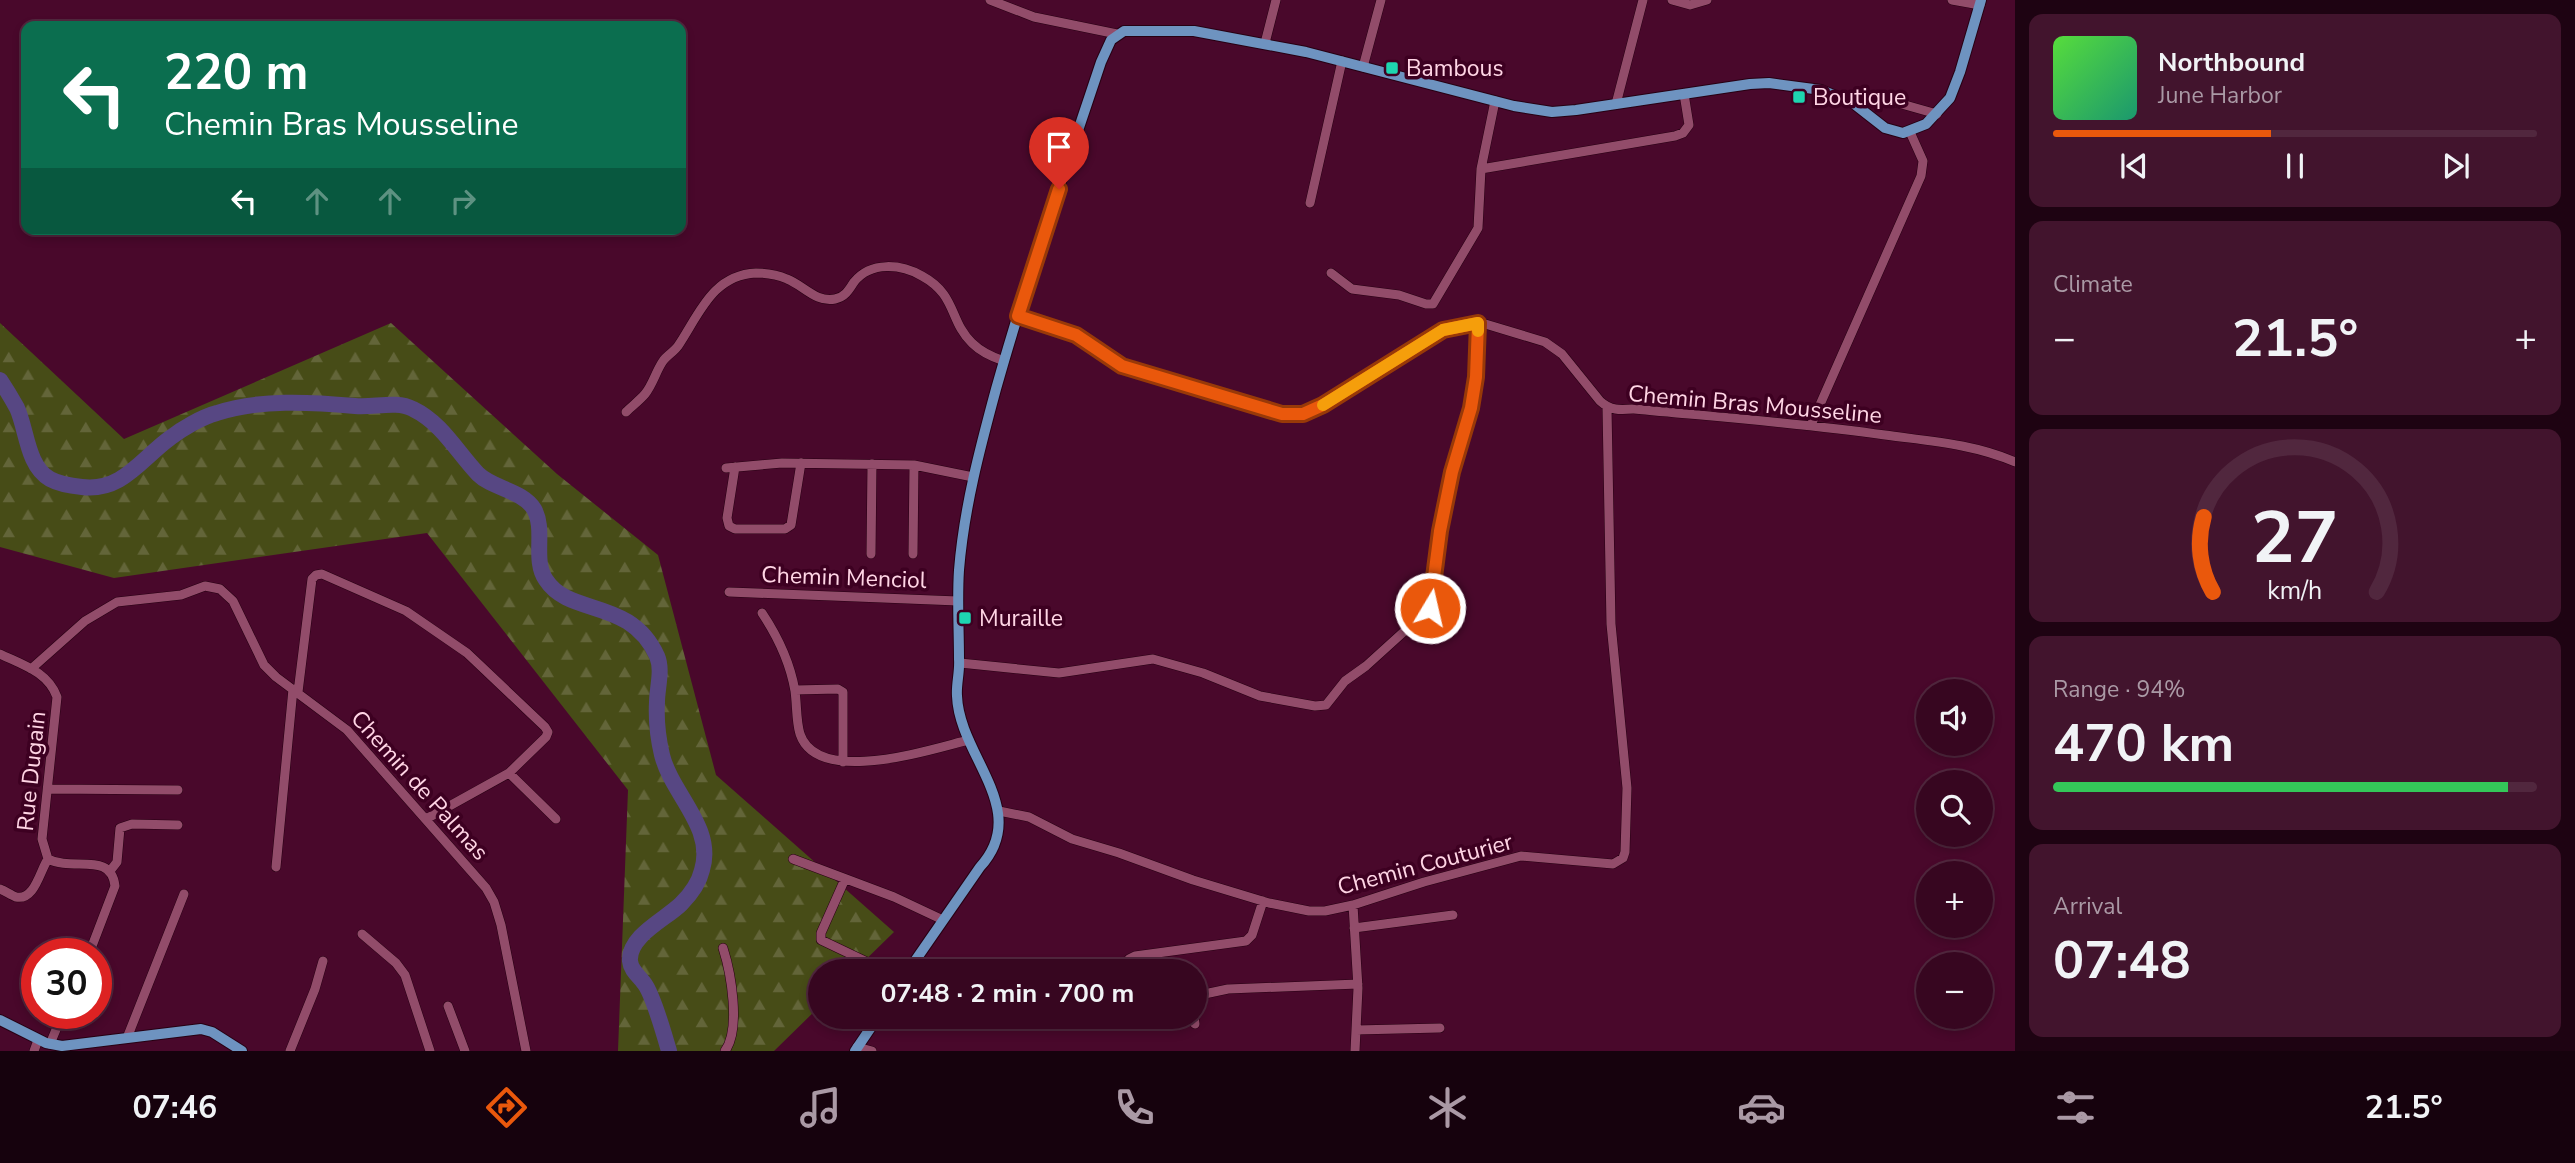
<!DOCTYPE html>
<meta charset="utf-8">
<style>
:root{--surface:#370620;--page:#42142d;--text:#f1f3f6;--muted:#aa99a5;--line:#51273e;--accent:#ea580c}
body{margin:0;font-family:"Nunito Sans",sans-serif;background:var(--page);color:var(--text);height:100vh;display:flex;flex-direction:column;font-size:26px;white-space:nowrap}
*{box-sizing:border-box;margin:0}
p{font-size:23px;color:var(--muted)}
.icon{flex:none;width:38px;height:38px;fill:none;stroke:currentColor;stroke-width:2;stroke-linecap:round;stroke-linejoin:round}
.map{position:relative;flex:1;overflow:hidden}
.sheet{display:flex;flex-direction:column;gap:14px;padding:14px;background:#1e0312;width:560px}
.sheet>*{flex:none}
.banner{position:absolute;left:21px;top:21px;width:665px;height:214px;border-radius:14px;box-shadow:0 4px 10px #0003,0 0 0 2px var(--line);background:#0b6e4f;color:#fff;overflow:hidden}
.tools{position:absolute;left:1916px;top:679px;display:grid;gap:14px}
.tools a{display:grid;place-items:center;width:77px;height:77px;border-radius:50%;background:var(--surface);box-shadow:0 4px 10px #0003,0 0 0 2px var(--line);font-size:35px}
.speed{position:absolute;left:21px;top:938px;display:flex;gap:14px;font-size:35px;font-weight:700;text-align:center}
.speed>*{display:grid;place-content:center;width:91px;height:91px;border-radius:50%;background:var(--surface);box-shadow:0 4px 10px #0003,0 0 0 2px var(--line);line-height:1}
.speed .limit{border:10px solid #d22;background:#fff;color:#111}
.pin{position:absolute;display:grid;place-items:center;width:60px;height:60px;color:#fff;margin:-72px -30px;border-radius:50% 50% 50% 0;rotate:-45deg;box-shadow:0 0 7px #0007}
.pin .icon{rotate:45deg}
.me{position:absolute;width:77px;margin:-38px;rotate:9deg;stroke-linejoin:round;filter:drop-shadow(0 0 5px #0008)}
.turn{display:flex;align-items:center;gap:24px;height:147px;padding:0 28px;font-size:32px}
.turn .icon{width:91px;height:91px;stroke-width:2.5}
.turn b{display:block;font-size:49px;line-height:60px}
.lanes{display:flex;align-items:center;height:66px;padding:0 28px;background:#0003;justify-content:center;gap:35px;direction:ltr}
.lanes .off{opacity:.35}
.big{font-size:52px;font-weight:700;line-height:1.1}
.sheet .card{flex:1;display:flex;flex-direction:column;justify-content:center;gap:10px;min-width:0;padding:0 24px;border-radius:14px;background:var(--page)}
.sheet .dial{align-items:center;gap:0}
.dial svg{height:182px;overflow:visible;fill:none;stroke:var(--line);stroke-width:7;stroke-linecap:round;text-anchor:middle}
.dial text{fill:var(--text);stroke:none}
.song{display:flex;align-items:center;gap:21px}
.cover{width:84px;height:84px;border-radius:10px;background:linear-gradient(135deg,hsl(110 70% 55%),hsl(160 70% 35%))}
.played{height:7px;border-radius:4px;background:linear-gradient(90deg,var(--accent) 45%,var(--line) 45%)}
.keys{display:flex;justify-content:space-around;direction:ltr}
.heat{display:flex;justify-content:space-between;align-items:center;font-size:38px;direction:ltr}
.charge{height:10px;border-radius:5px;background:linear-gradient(90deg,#34c759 94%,var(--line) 0)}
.trip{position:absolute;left:808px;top:959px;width:399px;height:70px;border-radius:35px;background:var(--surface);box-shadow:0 4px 10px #0003,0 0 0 2px var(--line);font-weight:700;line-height:70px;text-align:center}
.dock{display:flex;height:112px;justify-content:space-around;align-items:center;background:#16020d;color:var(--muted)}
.dock .icon{width:49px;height:49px}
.dock .current{color:var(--accent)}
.dock b{font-size:32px;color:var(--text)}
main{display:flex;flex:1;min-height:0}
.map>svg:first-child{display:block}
.forest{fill:url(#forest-firs)}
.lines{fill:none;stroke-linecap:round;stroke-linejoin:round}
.river{stroke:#574783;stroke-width:16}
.minor-casing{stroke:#270013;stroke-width:10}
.major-casing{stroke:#270013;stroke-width:12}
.minor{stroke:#924c6a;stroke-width:9}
.major{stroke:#6e93c0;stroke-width:10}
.route-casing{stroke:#983908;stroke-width:18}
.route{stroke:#ea580c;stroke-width:12}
.slow{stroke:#f59e0b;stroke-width:12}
.poi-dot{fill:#1ed5b0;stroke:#3d0021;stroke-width:2.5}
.labels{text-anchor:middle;stroke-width:7;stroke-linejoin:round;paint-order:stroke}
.poi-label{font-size:23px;fill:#ffd5e5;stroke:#3d0021;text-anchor:start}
.street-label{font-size:23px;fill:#ffd5e5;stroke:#3d0021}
</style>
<main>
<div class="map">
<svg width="2015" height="1051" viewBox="0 0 2015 1051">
<defs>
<pattern id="forest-firs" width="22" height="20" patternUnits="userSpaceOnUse" patternTransform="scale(1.75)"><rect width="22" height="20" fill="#474c17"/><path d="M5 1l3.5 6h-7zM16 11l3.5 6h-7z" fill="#636539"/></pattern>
</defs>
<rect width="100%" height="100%" fill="#49082b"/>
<path class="forest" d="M 0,323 L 124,439 L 391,323 L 557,474 L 658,555 L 716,775 L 894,932 L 854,971 L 821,971 L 821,1005 L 774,1051 L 618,1051 L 628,790 L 427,533 L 114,578 L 0,547 Z"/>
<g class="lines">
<path class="river" d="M 0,380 C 6,389 12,399 17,408 C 27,430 27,466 50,479 C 59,484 72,486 82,487 C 122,492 141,459 170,438 C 183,428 202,417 217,413 C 259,399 311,402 355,406 C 374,408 396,400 413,409 C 442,423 457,452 478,474 C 493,489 522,490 534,509 C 546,530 532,560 546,580 C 570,617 630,597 657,656 C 663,670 657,688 657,702 C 656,720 658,738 662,755 C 672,795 715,827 702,870 C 699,883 691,894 681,904 C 666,919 628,936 630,961 C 631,971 639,976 644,983 C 652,993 665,1037 669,1051"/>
<g class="minor-casing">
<path id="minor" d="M 990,0 L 1034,17 L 1117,34
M 1672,0 L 1690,5 L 1707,0
M 1952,0 L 1980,5
M 1265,43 L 1276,0
M 1363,67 L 1381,0
M 1898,103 L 1937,114
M 1616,104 L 1643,0
M 1481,169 L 1675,136 L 1683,133 L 1689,125 L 1684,94
M 1310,203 L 1342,61
M 1331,273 L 1352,289 L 1399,295 L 1426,304 L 1433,304 L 1478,228 L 1481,169 L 1495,101
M 1018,316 L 1076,335 L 1122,366 L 1293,416 L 1303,414 L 1323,405 L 1443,330 L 1482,323 L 1545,342 L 1562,354 L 1600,401 C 1611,411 1620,410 1634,409 C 1718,417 1801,423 1885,435 C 1929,441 1974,444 2015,462
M 626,412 C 632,406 640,400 645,394 C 653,384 656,371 663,361 C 667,355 674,352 678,346 C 699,315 712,275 756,273 C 766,273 778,275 787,279 C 803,285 816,303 835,299 C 845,297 849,290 854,282 C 871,261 901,264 922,276 C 957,295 949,321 972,343 C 981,352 992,357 1004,361
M 1811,425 L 1921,176 L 1923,161 L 1910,132
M 735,467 L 727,518 L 729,526 L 735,529 L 785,529 L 791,525 L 801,463
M 726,468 L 782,463 L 914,465 L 973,477
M 871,554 L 872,464
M 913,554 L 914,465
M 729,592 L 958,601
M 762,613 C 778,637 790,662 795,691 C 797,705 796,721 800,734 C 818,787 931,749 969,740
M 0,654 C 23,665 48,672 57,697 L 42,839 L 48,859 C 73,872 111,851 115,886 L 89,954
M 960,663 L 1059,673 L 1153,659 L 1203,673 L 1260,696 L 1315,706 L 1326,705 L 1345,681 L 1366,666 L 1430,608 L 1440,531 L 1452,472 L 1471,408 L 1476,377 L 1478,323
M 31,669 L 85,621 L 117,602 L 181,595 L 205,586 L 220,589 L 233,601 L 264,665 L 276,677 L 347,730 L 486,888 L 494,902 L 501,925 L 526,1051
M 795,690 L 838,689 L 843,692 L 843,762
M 298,692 L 312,579 L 316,575 L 322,574 L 406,611 L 467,653 L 545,727 L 548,732 L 546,737 L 509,773 L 426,819
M 509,773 L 556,819
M 48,789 L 178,790
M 999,811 L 1029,817 L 1072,839 L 1119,853 L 1193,880 L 1269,903 L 1309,911 L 1325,911 L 1353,905 L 1424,882 L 1521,856 L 1613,864 L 1623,858 L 1625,852 L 1627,788 L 1611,624 L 1607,408
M 793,859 L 894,897 L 943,920
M 276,867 L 293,689
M 110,871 L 117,862 L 120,828 L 132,824 L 178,825
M 845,879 L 821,933 L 821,940 L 886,971
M 0,889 C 5,891 11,895 16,897 C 35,901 40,870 48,859
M 1353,905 L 1358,988 L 1355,1051
M 1354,928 L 1453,915
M 362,934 L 396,963 L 405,975 L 430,1051
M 723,948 C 731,973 741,1029 725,1051
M 1126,971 L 1129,959 L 1135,956 L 1246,941 L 1252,935 L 1263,901
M 1195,996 L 1228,989 L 1358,984
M 448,1006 L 465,1051
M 1194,1017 L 1195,1024
M 1356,1030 L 1440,1028
M 127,1038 L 184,894
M 50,1044 L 63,1013
M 857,1047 L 872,1051
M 34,1051 L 38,1040
M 290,1051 L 315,989 L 323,961"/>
</g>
<g class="major-casing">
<path id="major" d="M 908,971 L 980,867 C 1032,810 959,756 957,696 C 956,684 960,672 959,659 C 959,629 957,600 959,570 C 964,508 980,448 996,389 C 1027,279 1065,170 1101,62 L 1111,40 L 1124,31 L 1194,31 L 1306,52 L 1514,106 L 1552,112 L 1576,110 L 1750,84 L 1769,83 L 1821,90 L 1853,103 L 1885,128 L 1903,133 L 1926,124 L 1950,98 L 1960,72 L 1981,0
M 0,1020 L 46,1043 L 62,1046 L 201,1029 L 212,1032 L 242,1051
M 855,1051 L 878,1017"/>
</g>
<use href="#minor" class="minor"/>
<use href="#major" class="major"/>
</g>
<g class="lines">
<g class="route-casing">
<path id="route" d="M 1059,189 L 1018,316 L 1076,335 L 1122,366 L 1282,414 L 1303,414 L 1323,405 L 1443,330 L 1478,323 L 1476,377 L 1471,408 L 1452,472 L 1440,531 L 1430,608"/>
</g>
<use href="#route" class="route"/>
<path class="slow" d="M 1323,405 L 1443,330 L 1478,323 L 1478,331"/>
</g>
<g class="poi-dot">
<rect x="1385" y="61" width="14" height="14" rx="3.5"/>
<rect x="1792" y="90" width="14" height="14" rx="3.5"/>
<rect x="958" y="611" width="14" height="14" rx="3.5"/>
</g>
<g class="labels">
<g class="poi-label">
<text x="1406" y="76">Bambous</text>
<text x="1813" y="105">Boutique</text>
<text x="979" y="626">Muraille</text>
</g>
<g class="street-label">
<text transform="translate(1755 404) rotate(5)" y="8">Chemin Bras Mousseline</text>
<text transform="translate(844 577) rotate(2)" y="8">Chemin Menciol</text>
<text transform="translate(31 771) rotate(-84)" y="8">Rue Dugain</text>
<text transform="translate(420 785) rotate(48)" y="8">Chemin de Palmas</text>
<text transform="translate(1425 864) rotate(-15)" y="8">Chemin Couturier</text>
</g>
</g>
</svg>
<div class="tools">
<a><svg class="icon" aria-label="sound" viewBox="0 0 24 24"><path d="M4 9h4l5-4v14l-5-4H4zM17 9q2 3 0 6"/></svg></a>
<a><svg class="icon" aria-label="search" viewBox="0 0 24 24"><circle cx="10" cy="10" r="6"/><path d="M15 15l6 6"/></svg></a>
<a>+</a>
<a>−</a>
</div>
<div class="speed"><div class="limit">30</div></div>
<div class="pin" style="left:1059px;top:189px;background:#d93025"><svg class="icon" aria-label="arrive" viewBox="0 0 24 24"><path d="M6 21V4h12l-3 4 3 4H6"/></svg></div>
<svg class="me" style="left:1430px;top:608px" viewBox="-20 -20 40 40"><circle r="17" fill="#ea580c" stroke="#fff" stroke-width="3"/><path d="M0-11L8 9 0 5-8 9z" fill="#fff"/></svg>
<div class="trip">07:48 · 2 min · 700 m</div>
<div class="banner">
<div class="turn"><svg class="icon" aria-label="left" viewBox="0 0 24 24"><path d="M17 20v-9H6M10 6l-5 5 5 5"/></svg><div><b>220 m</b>Chemin Bras Mousseline</div></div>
<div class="lanes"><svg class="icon" aria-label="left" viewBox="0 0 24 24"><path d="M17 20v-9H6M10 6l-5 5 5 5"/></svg><svg class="icon off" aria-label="ahead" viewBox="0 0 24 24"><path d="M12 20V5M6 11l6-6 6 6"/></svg><svg class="icon off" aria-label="ahead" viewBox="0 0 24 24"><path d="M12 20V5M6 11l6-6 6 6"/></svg><svg class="icon off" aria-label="right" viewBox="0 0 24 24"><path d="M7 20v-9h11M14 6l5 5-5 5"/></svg></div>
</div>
</div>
<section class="sheet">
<div class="card">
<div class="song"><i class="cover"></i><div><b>Northbound</b><p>June Harbor</p></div></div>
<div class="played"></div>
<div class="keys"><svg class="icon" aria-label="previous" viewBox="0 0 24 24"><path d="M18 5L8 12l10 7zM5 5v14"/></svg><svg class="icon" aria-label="pause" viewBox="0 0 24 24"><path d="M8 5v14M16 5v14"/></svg><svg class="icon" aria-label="next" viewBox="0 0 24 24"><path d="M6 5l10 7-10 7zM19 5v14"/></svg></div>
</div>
<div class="card"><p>Climate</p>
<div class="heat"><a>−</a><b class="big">21.5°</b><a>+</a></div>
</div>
<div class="card dial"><svg viewBox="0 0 100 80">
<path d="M14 69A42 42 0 1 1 86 69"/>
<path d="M14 69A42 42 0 0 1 10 36" stroke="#ea580c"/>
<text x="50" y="56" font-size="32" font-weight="700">27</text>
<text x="50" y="72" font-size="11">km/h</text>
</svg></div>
<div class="card"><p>Range · 94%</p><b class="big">470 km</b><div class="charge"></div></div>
<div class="card"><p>Arrival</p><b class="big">07:48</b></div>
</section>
</main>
<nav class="dock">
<b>07:46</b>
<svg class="icon current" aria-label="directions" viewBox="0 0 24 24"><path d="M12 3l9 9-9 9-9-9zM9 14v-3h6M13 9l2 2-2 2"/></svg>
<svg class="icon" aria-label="music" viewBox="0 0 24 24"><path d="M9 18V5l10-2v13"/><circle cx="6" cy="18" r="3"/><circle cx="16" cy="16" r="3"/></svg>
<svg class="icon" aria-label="phone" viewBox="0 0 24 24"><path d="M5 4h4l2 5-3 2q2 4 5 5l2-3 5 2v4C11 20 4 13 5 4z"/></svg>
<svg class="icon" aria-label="climate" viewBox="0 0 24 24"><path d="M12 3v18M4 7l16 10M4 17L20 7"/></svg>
<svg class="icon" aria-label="car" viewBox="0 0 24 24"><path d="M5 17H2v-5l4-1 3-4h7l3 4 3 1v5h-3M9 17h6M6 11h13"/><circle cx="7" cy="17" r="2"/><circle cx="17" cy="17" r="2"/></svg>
<svg class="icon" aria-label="filters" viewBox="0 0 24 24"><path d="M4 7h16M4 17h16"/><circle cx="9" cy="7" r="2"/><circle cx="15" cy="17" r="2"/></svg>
<b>21.5°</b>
</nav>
